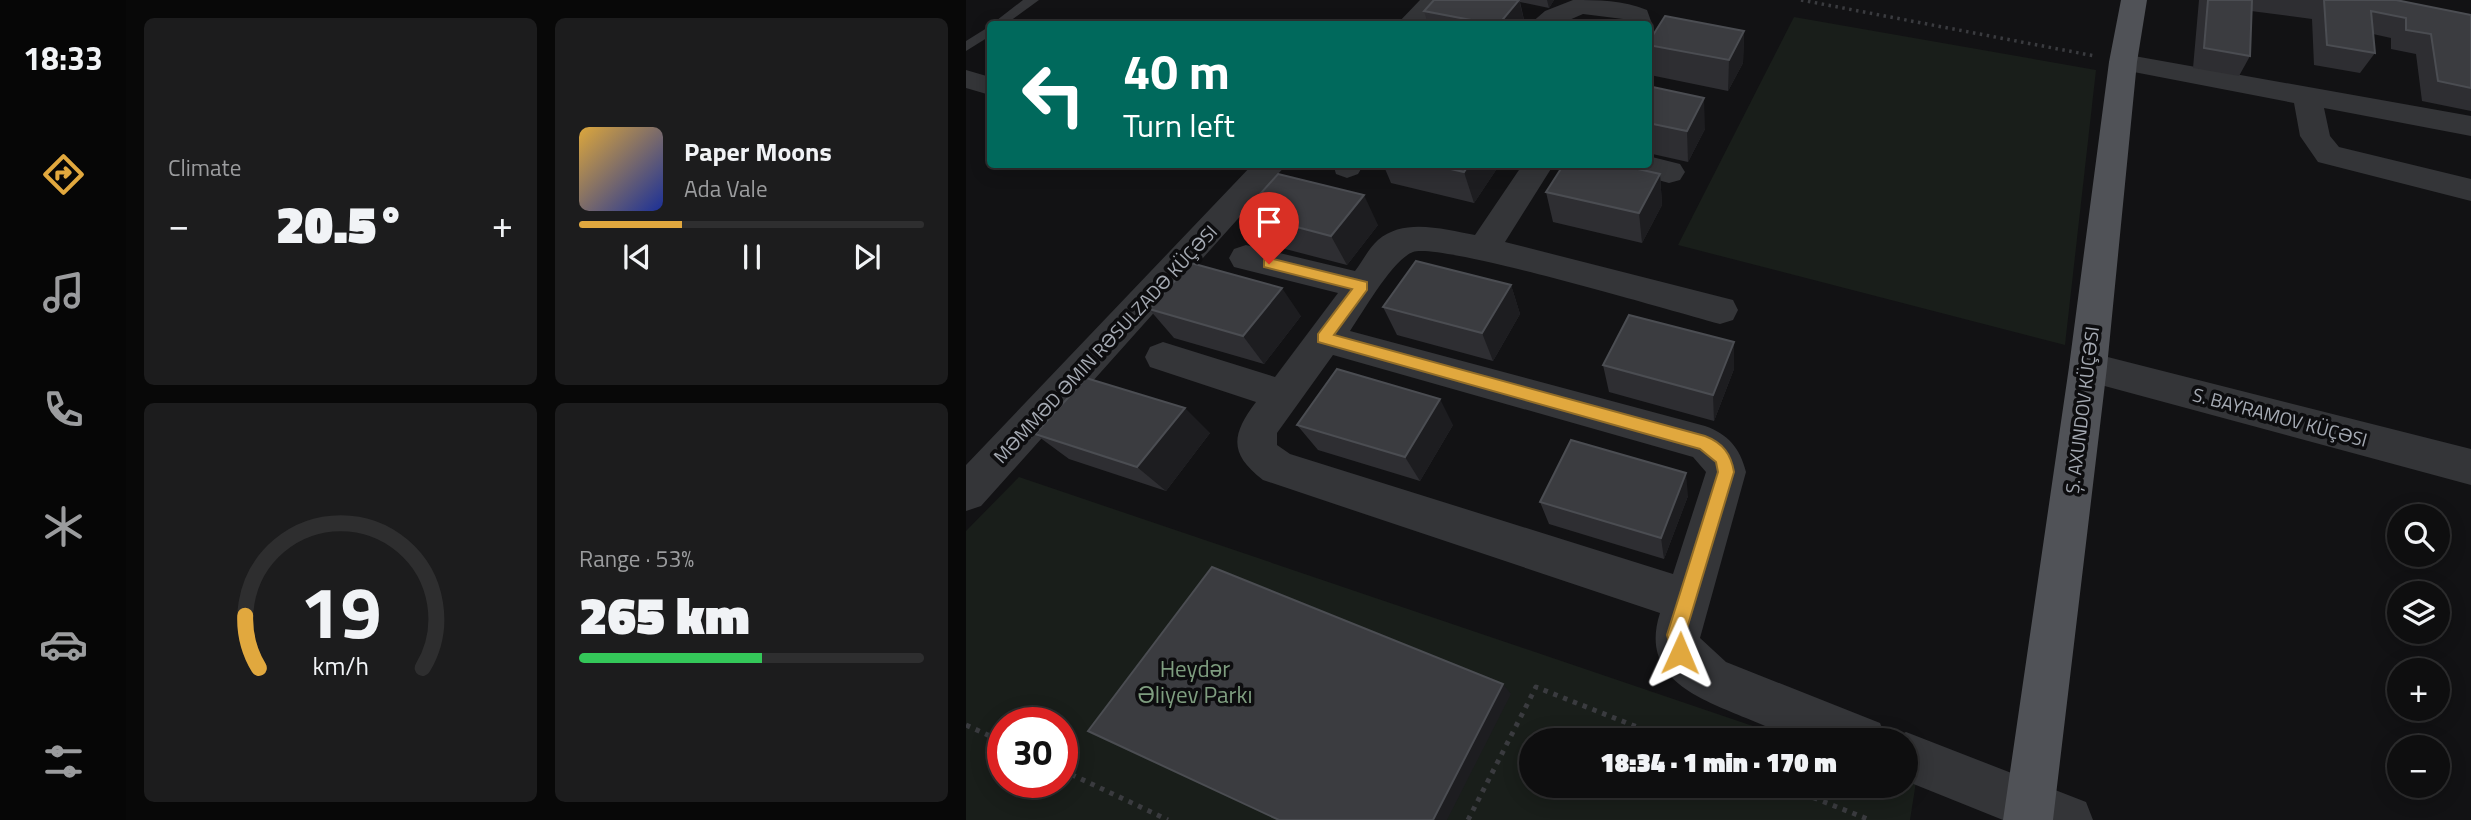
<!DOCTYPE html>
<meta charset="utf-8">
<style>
:root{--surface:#0e0e0f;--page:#1c1c1d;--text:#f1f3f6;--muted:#9b9c9e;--line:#2e2e2f;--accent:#e1a83e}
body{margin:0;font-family:"Titillium Web",sans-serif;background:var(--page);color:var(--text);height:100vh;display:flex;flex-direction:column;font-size:26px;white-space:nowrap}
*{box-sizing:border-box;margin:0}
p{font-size:23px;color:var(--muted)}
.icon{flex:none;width:38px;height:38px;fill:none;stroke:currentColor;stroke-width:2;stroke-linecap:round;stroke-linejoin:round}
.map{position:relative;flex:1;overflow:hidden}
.drawer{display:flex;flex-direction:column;gap:18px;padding:18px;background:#080808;width:840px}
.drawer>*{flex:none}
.banner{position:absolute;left:21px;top:21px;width:665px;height:147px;border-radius:7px;box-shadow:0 4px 18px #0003,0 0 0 2px var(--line);background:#00695c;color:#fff;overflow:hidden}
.buttons{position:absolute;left:1421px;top:504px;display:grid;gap:14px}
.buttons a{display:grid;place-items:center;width:63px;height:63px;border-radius:50%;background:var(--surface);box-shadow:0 4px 18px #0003,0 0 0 2px var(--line);font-size:35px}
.speed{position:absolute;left:21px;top:707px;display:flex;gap:14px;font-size:35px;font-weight:700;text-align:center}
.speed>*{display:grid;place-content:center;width:91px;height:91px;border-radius:50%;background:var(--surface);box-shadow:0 4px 18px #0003,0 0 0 2px var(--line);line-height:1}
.speed .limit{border:10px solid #d22;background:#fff;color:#111}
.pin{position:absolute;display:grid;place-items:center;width:60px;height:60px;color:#fff;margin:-72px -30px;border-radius:50% 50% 50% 0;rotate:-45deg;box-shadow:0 0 7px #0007}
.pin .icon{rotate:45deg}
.me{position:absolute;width:77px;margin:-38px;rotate:1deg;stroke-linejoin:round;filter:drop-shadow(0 0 5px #0008)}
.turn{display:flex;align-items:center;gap:24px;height:147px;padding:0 21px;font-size:32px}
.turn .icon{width:91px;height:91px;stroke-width:2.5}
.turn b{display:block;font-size:49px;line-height:60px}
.big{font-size:52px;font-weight:800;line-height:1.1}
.drawer .tile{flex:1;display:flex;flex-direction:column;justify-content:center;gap:10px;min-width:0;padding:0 24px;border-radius:10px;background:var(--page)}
.drawer .dial{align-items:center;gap:0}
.dial svg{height:182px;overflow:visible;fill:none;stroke:var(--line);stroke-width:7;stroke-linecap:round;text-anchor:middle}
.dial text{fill:var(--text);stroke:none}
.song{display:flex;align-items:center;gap:21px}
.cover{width:84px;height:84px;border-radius:10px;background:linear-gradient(135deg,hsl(40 70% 55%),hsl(230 70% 35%))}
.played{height:7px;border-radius:4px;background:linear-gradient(90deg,var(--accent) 30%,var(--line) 30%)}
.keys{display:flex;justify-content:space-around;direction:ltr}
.heat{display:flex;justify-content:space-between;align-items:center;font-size:38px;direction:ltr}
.charge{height:10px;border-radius:5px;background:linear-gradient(90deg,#34c759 53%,var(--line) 0)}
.drawer .tiles{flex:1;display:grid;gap:18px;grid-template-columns:repeat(2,1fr)}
.trip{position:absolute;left:553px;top:728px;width:399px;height:70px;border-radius:35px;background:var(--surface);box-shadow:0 4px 18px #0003,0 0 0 2px var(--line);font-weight:800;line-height:70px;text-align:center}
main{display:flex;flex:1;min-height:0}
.tabs{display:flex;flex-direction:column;width:126px;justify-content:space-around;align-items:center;background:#060606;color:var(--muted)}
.tabs .icon{width:49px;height:49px}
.tabs .current{color:var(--accent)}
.tabs b{font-size:32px;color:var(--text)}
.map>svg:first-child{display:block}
.green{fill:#191e1a;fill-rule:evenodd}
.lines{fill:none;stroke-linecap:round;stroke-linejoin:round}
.path-far1{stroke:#3a3b3f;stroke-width:3.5;stroke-dasharray:2.5 4.5;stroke-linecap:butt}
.path{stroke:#3a3b3f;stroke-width:5;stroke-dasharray:4.5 6;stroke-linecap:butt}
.service{fill:#343538;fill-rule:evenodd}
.minor{fill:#343538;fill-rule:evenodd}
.primary{fill:#505257;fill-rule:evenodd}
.wall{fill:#2e2e32}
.shaded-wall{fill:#1d1d20}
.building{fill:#3b3c40;stroke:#4b4d52;stroke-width:2}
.route{fill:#e1a83e;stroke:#926d28;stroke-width:2}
.labels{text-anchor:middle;stroke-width:7;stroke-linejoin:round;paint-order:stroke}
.street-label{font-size:19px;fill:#a5aab3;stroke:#0d0d0f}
.near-park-label{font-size:23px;fill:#7e9d7f;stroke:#0d0d0f}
</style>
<main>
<nav class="tabs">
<b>18:33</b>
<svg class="icon current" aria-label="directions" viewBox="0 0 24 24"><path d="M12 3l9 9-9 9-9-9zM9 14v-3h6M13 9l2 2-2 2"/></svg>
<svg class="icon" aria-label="music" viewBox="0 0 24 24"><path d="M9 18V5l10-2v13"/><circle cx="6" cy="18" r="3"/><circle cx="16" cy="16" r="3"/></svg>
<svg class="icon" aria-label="phone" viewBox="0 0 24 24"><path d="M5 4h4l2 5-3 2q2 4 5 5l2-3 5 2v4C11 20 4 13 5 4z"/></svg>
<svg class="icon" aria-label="climate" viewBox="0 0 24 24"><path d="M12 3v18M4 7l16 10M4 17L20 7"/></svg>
<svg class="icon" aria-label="car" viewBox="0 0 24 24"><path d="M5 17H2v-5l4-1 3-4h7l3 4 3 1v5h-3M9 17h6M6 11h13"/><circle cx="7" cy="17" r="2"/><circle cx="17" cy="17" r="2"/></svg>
<svg class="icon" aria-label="filters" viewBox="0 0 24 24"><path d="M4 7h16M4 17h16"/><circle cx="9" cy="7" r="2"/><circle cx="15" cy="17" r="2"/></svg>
</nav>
<section class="drawer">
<div class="tiles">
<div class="tile"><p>Climate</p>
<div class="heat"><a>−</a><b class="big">20.5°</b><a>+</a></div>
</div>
<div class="tile">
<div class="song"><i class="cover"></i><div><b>Paper Moons</b><p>Ada Vale</p></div></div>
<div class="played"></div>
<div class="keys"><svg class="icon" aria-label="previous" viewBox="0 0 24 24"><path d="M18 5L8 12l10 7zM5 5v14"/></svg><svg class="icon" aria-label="pause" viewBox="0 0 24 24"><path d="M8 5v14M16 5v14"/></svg><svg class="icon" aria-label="next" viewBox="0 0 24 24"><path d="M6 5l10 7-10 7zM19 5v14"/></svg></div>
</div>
<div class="tile dial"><svg viewBox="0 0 100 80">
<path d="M14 69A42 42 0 1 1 86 69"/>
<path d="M14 69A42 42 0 0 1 8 46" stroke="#e1a83e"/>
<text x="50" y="56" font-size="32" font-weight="700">19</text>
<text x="50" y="72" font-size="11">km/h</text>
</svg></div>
<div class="tile"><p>Range · 53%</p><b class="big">265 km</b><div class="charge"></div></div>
</div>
</section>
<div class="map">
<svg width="1505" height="820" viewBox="0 0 1505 820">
<rect width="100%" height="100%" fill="#121214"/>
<path class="green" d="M 828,17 L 1130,70 L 1099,345 L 712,245 Z
M 53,477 L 828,740 L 565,740 L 565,786 L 940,786 L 940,778 L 950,782 L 944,820 L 0,820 L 0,531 ZM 37,723 L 96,723 L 96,782 L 37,782 Z"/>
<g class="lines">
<path class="path-far1" d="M 835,0 L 1129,56"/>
<path class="path" d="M 0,725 L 37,742
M 96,770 L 202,820
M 818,786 L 904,820
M 502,820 L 570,687 L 704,740"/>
<path class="service" d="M 57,0 L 73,0 L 40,24 L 26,24 Z
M 24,26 L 24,36 L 0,51 L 0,41 Z"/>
<path class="minor" d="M 454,0 L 482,0 L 459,24 L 431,24 Z
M 607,0 C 632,0 657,0 681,10 L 686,24 L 682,30 L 682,24 L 660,24 L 657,19 L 617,14 L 594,24 L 564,24 L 579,11 Z
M 1157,54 L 1505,116 L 1505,136 L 1358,108 L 1364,136 L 1373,147 L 1505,179 L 1505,201 L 1352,162 L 1334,136 L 1328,103 L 1147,68 L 1143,62 L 1147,56 Z
M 0,70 L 24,77 L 24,95 L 0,88 Z
M 682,156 L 714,164 L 719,172 L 714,180 L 703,183 L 659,171 L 655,164 L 682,164 Z
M 287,164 L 321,164 L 15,506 L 0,511 L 0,465 Z
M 367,164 L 398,164 L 392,174 L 381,178 L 370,174 Z
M 557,164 L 588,164 L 539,242 L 767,300 L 772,310 L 767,320 L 754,324 C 709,312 475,242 447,252 C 427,259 397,312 384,331 L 739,426 C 762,434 774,448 780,472 L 734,638 L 760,662 L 914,723 L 921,740 C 897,740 858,745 835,740 C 817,735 798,725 780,718 C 732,698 673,678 694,613 L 297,480 C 263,454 265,435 290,402 L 184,367 L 179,357 L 184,347 L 197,342 L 309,377 L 372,293 L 268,267 L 263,258 L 268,249 L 280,245 L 389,271 C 396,262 403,248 412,240 C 439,217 479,230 509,235 ZM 367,355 L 727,457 L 740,472 L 707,574 L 324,454 L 311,445 L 311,433 Z
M 1122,352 L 1505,449 L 1505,485 L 1109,378 L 1103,367 L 1109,356 Z
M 940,732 L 1120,802 L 1127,820 L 1037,820 L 940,781 L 940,740 L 922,740 Z"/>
<path class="primary" d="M 1155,0 L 1181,0 L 1171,62 L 1141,367 L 1087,820 L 1037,820 L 1103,367 L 1143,62 Z"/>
</g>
<path class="wall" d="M 468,0 L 588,0 L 583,8 L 554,2 L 559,24 L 462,24 L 458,11 Z
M 1233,0 L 1430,0 L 1505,15 L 1505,111 L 1456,101 L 1450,54 L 1425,49 L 1425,38 L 1407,34 L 1409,53 L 1394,73 L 1348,65 L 1346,19 L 1285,11 L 1284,56 L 1273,76 L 1227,68 Z
M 778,31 L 777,63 L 762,91 L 684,75 L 682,43 Z
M 682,86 L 739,129 L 722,162 L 682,153 Z
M 417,164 L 532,164 L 532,167 L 508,203 L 425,183 Z
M 694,174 L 696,205 L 676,243 L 587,222 L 580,192 Z
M 277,213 L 412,225 L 381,265 L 296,243 Z
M 545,285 L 554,314 L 527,361 L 431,335 L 417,307 Z
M 183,309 L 335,316 L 298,364 L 208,338 Z
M 768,342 L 768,369 L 748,421 L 643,392 L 637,365 Z
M 331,425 L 487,425 L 454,481 L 352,450 Z
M 244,433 L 200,491 L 103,459 L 69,434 Z
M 722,496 L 698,559 L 583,524 L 574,502 Z"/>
<path class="shaded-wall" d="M 553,0 L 559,24 L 533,24 Z
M 581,0 L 588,0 L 583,8 Z
M 778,31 L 777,63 L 762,91 L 763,60 Z
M 738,98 L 739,129 L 722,162 L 721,131 Z
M 503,164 L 532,164 L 532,167 L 508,203 L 498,172 Z
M 694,174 L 696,205 L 676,243 L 673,213 Z
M 398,195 L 412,225 L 381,265 L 365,236 Z
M 545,285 L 554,314 L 527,361 L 516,333 Z
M 316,288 L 335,316 L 298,364 L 277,336 Z
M 768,342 L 768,369 L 748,421 L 747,395 Z
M 474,399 L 487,425 L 454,481 L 439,457 Z
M 219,408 L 244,433 L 200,491 L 171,467 Z
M 720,473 L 722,496 L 698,559 L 695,538 Z
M 537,684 L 545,694 L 481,820 L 467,820 Z"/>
<path class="building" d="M 468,0 L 553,0 L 533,24 L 526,24 L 458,11 Z
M 1242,0 L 1286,0 L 1284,56 L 1238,48 Z
M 1358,0 L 1430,0 L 1505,15 L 1505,88 L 1472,81 L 1465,34 L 1440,30 L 1440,18 L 1405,11 L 1409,53 L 1361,45 Z
M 699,16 L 778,31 L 763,60 L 682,45 L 682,43 Z
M 682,86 L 738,98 L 721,131 L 682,123 Z
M 464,164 L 503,164 L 498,172 Z
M 598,164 L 650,164 L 694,174 L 673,213 L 580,192 Z
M 312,174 L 398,195 L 365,236 L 277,213 Z
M 450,261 L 545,285 L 516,333 L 417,307 Z
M 225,263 L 316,288 L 277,336 L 183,309 Z
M 663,315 L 768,342 L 747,395 L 637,365 Z
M 371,369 L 474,399 L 439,457 L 331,425 Z
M 120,378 L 219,408 L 171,467 L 69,434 Z
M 605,440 L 720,473 L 695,538 L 574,502 Z
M 246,567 L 537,684 L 467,820 L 313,820 L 122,731 Z"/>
<path class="route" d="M 303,258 L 401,282 L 401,290 L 368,335 L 739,436 C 757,443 765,454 768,472 L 719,635 L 724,653 L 721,659 L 714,662 L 708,659 L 701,635 L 752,472 L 750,462 L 734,449 L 352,342 L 352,334 L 386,289 L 298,267 L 298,260 Z"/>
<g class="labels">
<g class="street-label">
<text transform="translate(139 344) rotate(-47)" y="7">MƏMMƏD ƏMIN RƏSULZADƏ KÜÇƏSI</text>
<text transform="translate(1116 410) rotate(-83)" y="7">Ş. AXUNDOV KÜÇƏSI</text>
<text transform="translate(1314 417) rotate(15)" y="7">S. BAYRAMOV KÜÇƏSI</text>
</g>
<g class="near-park-label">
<text x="229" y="677">Heydər<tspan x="229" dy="26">Əliyev Parkı</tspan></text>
</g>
</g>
</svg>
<div class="buttons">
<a><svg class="icon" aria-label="search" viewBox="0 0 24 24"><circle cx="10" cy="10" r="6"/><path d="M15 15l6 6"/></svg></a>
<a><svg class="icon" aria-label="layers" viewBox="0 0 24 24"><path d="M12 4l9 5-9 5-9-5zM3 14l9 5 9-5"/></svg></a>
<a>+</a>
<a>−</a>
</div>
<div class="speed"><div class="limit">30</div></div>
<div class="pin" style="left:303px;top:264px;background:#d93025"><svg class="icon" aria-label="arrive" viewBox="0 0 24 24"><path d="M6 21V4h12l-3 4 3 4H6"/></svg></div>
<svg class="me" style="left:714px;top:653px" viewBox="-20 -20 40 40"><path d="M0-17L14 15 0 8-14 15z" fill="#e1a83e" stroke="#fff" stroke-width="4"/></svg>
<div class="trip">18:34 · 1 min · 170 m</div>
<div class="banner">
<div class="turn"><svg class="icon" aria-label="left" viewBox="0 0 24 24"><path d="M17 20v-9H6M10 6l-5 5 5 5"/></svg><div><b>40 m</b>Turn left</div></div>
</div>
</div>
</main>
